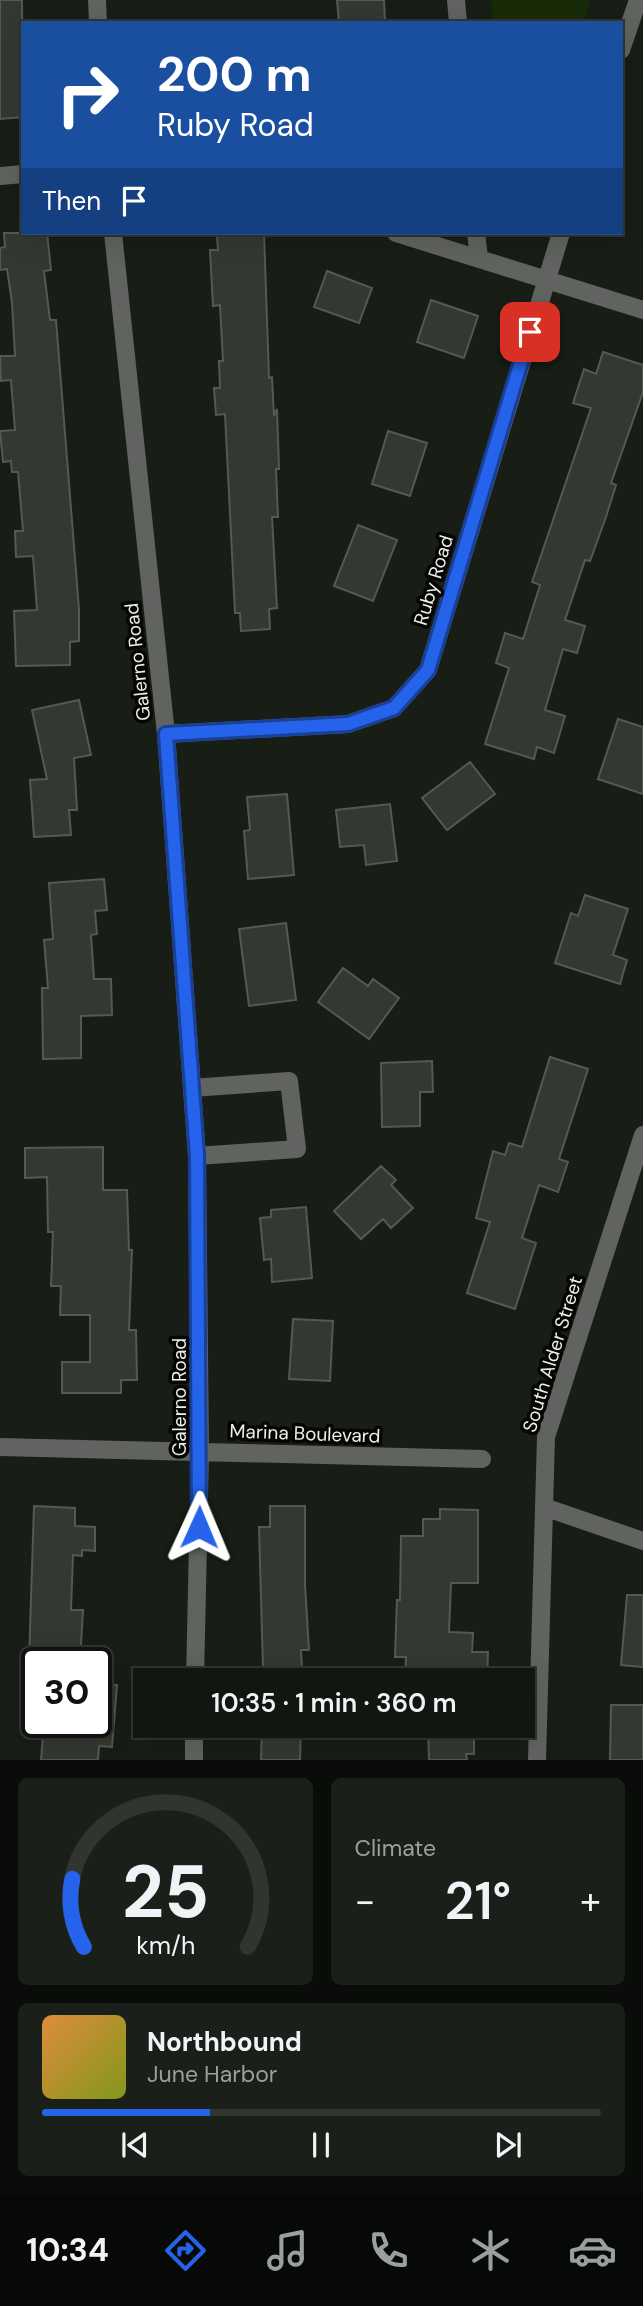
<!DOCTYPE html>
<meta charset="utf-8">
<style>
:root{--surface:#121610;--page:#1b1f19;--text:#f1f3f6;--muted:#9c9f9f;--line:#313530;--accent:#2563eb}
body{margin:0;font-family:"DM Sans",sans-serif;background:var(--page);color:var(--text);height:100vh;display:flex;flex-direction:column;font-size:26px;white-space:nowrap}
*{box-sizing:border-box;margin:0}
p{font-size:23px;color:var(--muted)}
.icon{flex:none;width:38px;height:38px;fill:none;stroke:currentColor;stroke-width:2;stroke-linecap:round;stroke-linejoin:round}
.map{position:relative;height:1760px;overflow:hidden}
.details{display:flex;flex-direction:column;gap:18px;padding:18px;background:#0a0c09;flex:1}
.details>*{flex:none}
.banner{position:absolute;left:21px;top:21px;width:602px;height:214px;border-radius:0px;box-shadow:0 7px 28px #0002,0 0 0 2px var(--line);background:#1a4fa0;color:#fff;overflow:hidden}
.speed{position:absolute;left:21px;top:1647px;display:flex;gap:14px;font-size:35px;font-weight:700;text-align:center}
.speed>*{display:grid;place-content:center;width:91px;height:91px;border-radius:50%;background:var(--surface);box-shadow:0 7px 28px #0002,0 0 0 2px var(--line);line-height:1}
.speed .limit{border:4px solid #111;border-radius:10px;background:#fff;color:#111}
.pin{position:absolute;display:grid;place-items:center;width:60px;height:60px;color:#fff;margin:-30px;border-radius:14px;box-shadow:0 4px 10px #0006}
.me{position:absolute;width:77px;margin:-38px;rotate:1deg;stroke-linejoin:round;filter:drop-shadow(0 0 5px #0008)}
.turn{display:flex;align-items:center;gap:24px;height:147px;padding:0 21px;font-size:32px}
.turn .icon{width:91px;height:91px;stroke-width:2.5}
.turn b{display:block;font-size:49px;line-height:60px}
.then{display:flex;align-items:center;height:66px;padding:0 21px;background:#0003;gap:14px;font-size:26px}
.big{font-size:52px;font-weight:600;line-height:1.1}
.details .widget{flex:1;display:flex;flex-direction:column;justify-content:center;gap:10px;min-width:0;padding:0 24px;border-radius:10px;background:var(--page)}
.details .dial{align-items:center;gap:0}
.dial svg{height:182px;overflow:visible;fill:none;stroke:var(--line);stroke-width:7;stroke-linecap:round;text-anchor:middle}
.dial text{fill:var(--text);stroke:none}
.song{display:flex;align-items:center;gap:21px}
.cover{width:84px;height:84px;border-radius:10px;background:linear-gradient(135deg,hsl(30 70% 55%),hsl(70 70% 35%))}
.played{height:7px;border-radius:4px;background:linear-gradient(90deg,var(--accent) 30%,var(--line) 30%)}
.keys{display:flex;justify-content:space-around;direction:ltr}
.heat{display:flex;justify-content:space-between;align-items:center;font-size:38px;direction:ltr}
.details .tiles{flex:1;display:grid;gap:18px;grid-template-columns:1fr 1fr}
.widget:last-child{grid-column:span 2}
.trip{position:absolute;left:133px;top:1668px;width:402px;height:70px;border-radius:0px;background:var(--surface);box-shadow:0 7px 28px #0002,0 0 0 2px var(--line);font-weight:600;line-height:70px;text-align:center}
.tabs{display:flex;height:112px;justify-content:space-around;align-items:center;background:#070906;color:var(--muted)}
.tabs .icon{width:49px;height:49px}
.tabs .active{color:var(--accent)}
.tabs b{font-size:32px;color:var(--text)}
.map>svg:first-child{display:block}
.green{fill:#182b08}
.building{fill:#333830;stroke:#545a51;stroke-width:2}
.lines{fill:none;stroke-linecap:round;stroke-linejoin:round}
.minor{stroke:#60635f;stroke-width:18}
.route-casing{stroke:#184099;stroke-width:18}
.route{stroke:#2563eb;stroke-width:12}
.labels{text-anchor:middle;stroke-width:7;stroke-linejoin:round;paint-order:stroke}
.street-label{font-size:19px;fill:#ebeee9;stroke:#050604}
</style>
<div class="map">
<svg width="643" height="1760" viewBox="0 0 643 1760">
<rect width="100%" height="100%" fill="#181d15"/>
<path class="green" d="M 491,0 L 591,0 L 584,23 L 493,23 Z"/>
<path class="building" d="M 0,0 L 22,0 L 23,117 L 0,119 Z
M 337,0 L 384,0 L 385,23 L 339,23 Z
M 4,233 L 47,233 L 51,270 L 44,271 L 50,320 L 56,320 L 79,609 L 79,641 L 70,642 L 70,665 L 16,666 L 14,611 L 37,610 L 33,556 L 16,557 L 15,531 L 23,531 L 18,472 L 12,472 L 11,461 L 3,462 L 0,431 L 15,430 L 11,380 L 1,381 L 0,356 L 15,356 L 12,302 L 7,269 L 0,270 L 0,248 L 5,247 Z
M 264,233 L 269,378 L 272,377 L 274,416 L 277,409 L 279,469 L 276,469 L 278,517 L 272,517 L 277,608 L 269,609 L 270,629 L 241,631 L 240,613 L 235,613 L 225,414 L 216,415 L 214,388 L 220,388 L 219,361 L 223,361 L 220,305 L 213,306 L 210,250 L 218,250 L 217,236 Z
M 327,271 L 372,288 L 359,323 L 314,307 Z
M 431,300 L 478,316 L 464,358 L 417,342 Z
M 603,352 L 643,365 L 643,392 L 611,483 L 616,485 L 606,517 L 590,561 L 585,560 L 565,620 L 585,626 L 577,653 L 563,649 L 545,710 L 565,716 L 554,753 L 537,747 L 534,759 L 485,744 L 509,668 L 496,663 L 505,633 L 523,639 L 540,585 L 532,582 L 591,408 L 573,403 L 584,369 L 596,374 Z
M 388,431 L 427,443 L 410,496 L 372,484 Z
M 358,525 L 397,540 L 373,601 L 334,586 Z
M 79,700 L 91,755 L 74,758 L 77,810 L 69,810 L 71,835 L 34,837 L 30,780 L 47,779 L 32,710 Z
M 618,719 L 643,727 L 643,794 L 598,779 Z
M 470,762 L 495,794 L 447,830 L 422,798 Z
M 287,794 L 294,875 L 248,879 L 244,831 L 250,830 L 247,797 Z
M 390,804 L 397,861 L 366,865 L 364,845 L 340,847 L 336,810 Z
M 104,879 L 107,910 L 95,911 L 97,934 L 91,935 L 94,979 L 111,979 L 112,1015 L 81,1016 L 81,1058 L 43,1059 L 42,988 L 48,988 L 44,940 L 53,939 L 49,883 Z
M 585,895 L 628,909 L 613,955 L 627,960 L 620,984 L 555,963 L 571,913 L 578,916 Z
M 286,923 L 296,1000 L 249,1006 L 239,929 Z
M 343,968 L 368,986 L 373,979 L 399,998 L 369,1039 L 318,1002 Z
M 550,1057 L 588,1069 L 559,1159 L 568,1162 L 558,1192 L 539,1185 L 522,1238 L 536,1243 L 515,1309 L 467,1293 L 490,1222 L 476,1218 L 493,1151 L 505,1155 L 509,1143 L 522,1147 Z
M 432,1061 L 433,1092 L 420,1092 L 420,1126 L 382,1127 L 381,1063 Z
M 103,1147 L 103,1190 L 127,1190 L 129,1250 L 132,1250 L 129,1330 L 136,1330 L 137,1380 L 121,1380 L 121,1393 L 62,1393 L 62,1362 L 90,1362 L 90,1315 L 60,1315 L 61,1286 L 51,1286 L 53,1232 L 48,1232 L 47,1177 L 25,1178 L 25,1148 Z
M 381,1166 L 396,1180 L 391,1185 L 413,1208 L 391,1228 L 383,1219 L 361,1239 L 334,1211 Z
M 306,1207 L 312,1278 L 272,1282 L 271,1259 L 264,1260 L 260,1218 L 271,1217 L 271,1210 Z
M 293,1319 L 333,1321 L 330,1381 L 289,1379 Z
M 34,1506 L 75,1508 L 75,1526 L 95,1527 L 95,1551 L 82,1550 L 82,1556 L 73,1555 L 71,1610 L 83,1610 L 80,1662 L 29,1662 Z
M 270,1506 L 305,1506 L 305,1585 L 309,1650 L 301,1650 L 302,1667 L 263,1668 L 259,1527 L 270,1527 Z
M 440,1509 L 478,1510 L 478,1583 L 451,1583 L 449,1632 L 473,1633 L 472,1652 L 488,1652 L 487,1680 L 405,1680 L 406,1657 L 395,1657 L 397,1600 L 400,1600 L 401,1536 L 423,1536 L 423,1519 L 440,1519 Z
M 627,1595 L 643,1595 L 643,1667 L 621,1665 Z
M 96,1684 L 117,1685 L 112,1747 L 99,1746 L 98,1760 L 41,1760 L 44,1722 L 96,1722 Z
M 611,1705 L 643,1705 L 643,1760 L 610,1760 Z
M 262,1726 L 301,1726 L 300,1760 L 261,1760 Z
M 434,1726 L 474,1726 L 474,1754 L 466,1754 L 467,1760 L 429,1760 L 428,1727 Z"/>
<g class="lines">
<path class="minor" d="M 97,0 L 98,23
M 456,0 L 458,23
M 621,50 L 638,0
M 0,176 L 23,174
M 113,233 L 166,734 L 197,1156 L 200,1451 L 195,1680
M 396,233 L 643,310
M 476,233 L 479,257
M 166,734 L 348,724 L 394,708 L 428,670 L 561,233
M 192,1088 L 289,1081 L 297,1149 L 197,1156
M 0,1447 L 482,1459
M 544,1507 L 643,1541
M 194,1760 L 194,1726
M 537,1760 L 546,1437 L 643,1135"/>
</g>
<g class="lines">
<g class="route-casing">
<path id="route" d="M 199,1527 L 197,1156 L 166,734 L 348,724 L 394,708 L 428,670 L 530,332"/>
</g>
<use href="#route" class="route"/>
</g>
<g class="labels">
<g class="street-label">
<text transform="translate(433 580) rotate(-73)" y="7">Ruby Road</text>
<text transform="translate(137 662) rotate(-96)" y="7">Galerno Road</text>
<text transform="translate(552 1354) rotate(-73)" y="7">South Alder Street</text>
<text transform="translate(179 1397) rotate(-90)" y="7">Galerno Road</text>
<text transform="translate(305 1433) rotate(2)" y="7">Marina Boulevard</text>
</g>
</g>
</svg>
<div class="speed"><div class="limit">30</div></div>
<div class="pin" style="left:530px;top:332px;background:#d93025"><svg class="icon" aria-label="arrive" viewBox="0 0 24 24"><path d="M6 21V4h12l-3 4 3 4H6"/></svg></div>
<svg class="me" style="left:199px;top:1527px" viewBox="-20 -20 40 40"><path d="M0-17L14 15 0 8-14 15z" fill="#2563eb" stroke="#fff" stroke-width="4"/></svg>
<div class="trip">10:35 · 1 min · 360 m</div>
<div class="banner">
<div class="turn"><svg class="icon" aria-label="right" viewBox="0 0 24 24"><path d="M7 20v-9h11M14 6l5 5-5 5"/></svg><div><b>200 m</b>Ruby Road</div></div>
<div class="then">Then<svg class="icon" aria-label="arrive" viewBox="0 0 24 24"><path d="M6 21V4h12l-3 4 3 4H6"/></svg></div>
</div>
</div>
<section class="details">
<div class="tiles">
<div class="widget dial"><svg viewBox="0 0 100 80">
<path d="M14 69A42 42 0 1 1 86 69"/>
<path d="M14 69A42 42 0 0 1 9 39" stroke="#2563eb"/>
<text x="50" y="56" font-size="32" font-weight="700">25</text>
<text x="50" y="72" font-size="11">km/h</text>
</svg></div>
<div class="widget"><p>Climate</p>
<div class="heat"><a>−</a><b class="big">21°</b><a>+</a></div>
</div>
<div class="widget">
<div class="song"><i class="cover"></i><div><b>Northbound</b><p>June Harbor</p></div></div>
<div class="played"></div>
<div class="keys"><svg class="icon" aria-label="previous" viewBox="0 0 24 24"><path d="M18 5L8 12l10 7zM5 5v14"/></svg><svg class="icon" aria-label="pause" viewBox="0 0 24 24"><path d="M8 5v14M16 5v14"/></svg><svg class="icon" aria-label="next" viewBox="0 0 24 24"><path d="M6 5l10 7-10 7zM19 5v14"/></svg></div>
</div>
</div>
</section>
<nav class="tabs">
<b>10:34</b>
<svg class="icon active" aria-label="directions" viewBox="0 0 24 24"><path d="M12 3l9 9-9 9-9-9zM9 14v-3h6M13 9l2 2-2 2"/></svg>
<svg class="icon" aria-label="music" viewBox="0 0 24 24"><path d="M9 18V5l10-2v13"/><circle cx="6" cy="18" r="3"/><circle cx="16" cy="16" r="3"/></svg>
<svg class="icon" aria-label="phone" viewBox="0 0 24 24"><path d="M5 4h4l2 5-3 2q2 4 5 5l2-3 5 2v4C11 20 4 13 5 4z"/></svg>
<svg class="icon" aria-label="climate" viewBox="0 0 24 24"><path d="M12 3v18M4 7l16 10M4 17L20 7"/></svg>
<svg class="icon" aria-label="car" viewBox="0 0 24 24"><path d="M5 17H2v-5l4-1 3-4h7l3 4 3 1v5h-3M9 17h6M6 11h13"/><circle cx="7" cy="17" r="2"/><circle cx="17" cy="17" r="2"/></svg>
</nav>
